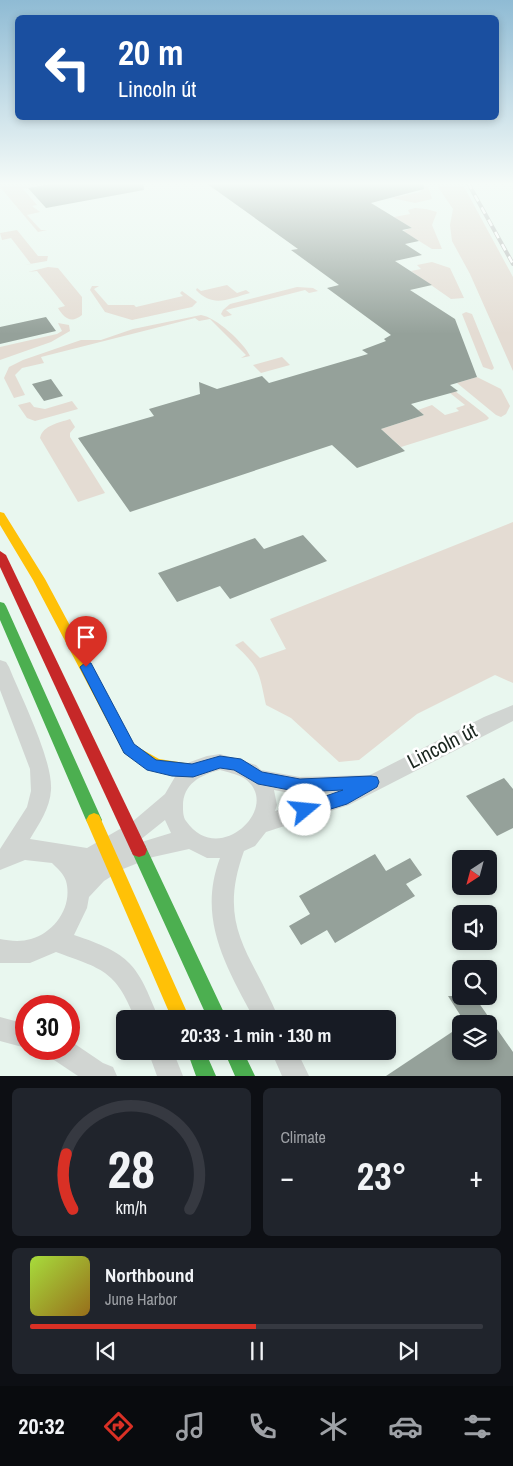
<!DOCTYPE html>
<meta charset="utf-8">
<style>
:root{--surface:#171b24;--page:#20242c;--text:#f1f3f6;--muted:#9ea1a6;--line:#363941;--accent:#d93025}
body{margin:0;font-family:"Archivo Narrow",sans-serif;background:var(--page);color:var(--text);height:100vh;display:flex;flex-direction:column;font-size:19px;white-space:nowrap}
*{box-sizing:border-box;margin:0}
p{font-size:16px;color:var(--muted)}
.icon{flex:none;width:28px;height:28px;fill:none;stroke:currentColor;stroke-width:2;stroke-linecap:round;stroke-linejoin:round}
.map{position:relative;height:1076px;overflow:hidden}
.details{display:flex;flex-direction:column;gap:12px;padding:12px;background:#0d0f14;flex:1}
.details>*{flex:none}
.banner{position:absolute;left:15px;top:15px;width:484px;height:105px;border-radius:8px;box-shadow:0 2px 8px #0003;background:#1a4fa0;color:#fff;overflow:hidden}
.needle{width:32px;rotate:216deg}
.tools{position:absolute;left:452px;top:850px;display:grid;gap:10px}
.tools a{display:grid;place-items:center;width:45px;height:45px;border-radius:8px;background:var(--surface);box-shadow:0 2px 8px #0003;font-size:25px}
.speed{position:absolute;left:15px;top:995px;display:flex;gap:10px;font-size:25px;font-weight:700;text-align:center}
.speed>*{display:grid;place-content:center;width:65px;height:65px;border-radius:50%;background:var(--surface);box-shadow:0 2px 8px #0003;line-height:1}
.speed .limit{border:8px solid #d22;background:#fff;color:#111}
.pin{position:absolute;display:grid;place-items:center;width:42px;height:42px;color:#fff;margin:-51px -21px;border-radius:50% 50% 50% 0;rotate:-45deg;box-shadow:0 0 5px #0007}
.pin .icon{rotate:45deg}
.me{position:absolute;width:55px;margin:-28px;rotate:73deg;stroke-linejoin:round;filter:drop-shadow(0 0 4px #0008)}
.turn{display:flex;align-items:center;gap:18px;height:105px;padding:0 20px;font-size:22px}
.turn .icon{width:65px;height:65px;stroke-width:2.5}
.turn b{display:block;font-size:35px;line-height:42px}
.big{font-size:38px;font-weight:800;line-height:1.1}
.details .widget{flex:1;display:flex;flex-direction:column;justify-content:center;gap:8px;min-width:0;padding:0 18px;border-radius:8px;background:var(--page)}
.details .dial{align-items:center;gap:0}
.dial svg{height:130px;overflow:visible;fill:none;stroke:var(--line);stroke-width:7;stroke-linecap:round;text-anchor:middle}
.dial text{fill:var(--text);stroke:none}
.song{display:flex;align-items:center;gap:15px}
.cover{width:60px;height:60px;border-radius:8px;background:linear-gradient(135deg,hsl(80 70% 55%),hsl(40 70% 35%))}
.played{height:5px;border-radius:2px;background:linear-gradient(90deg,var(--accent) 50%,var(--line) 50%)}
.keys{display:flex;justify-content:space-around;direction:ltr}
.heat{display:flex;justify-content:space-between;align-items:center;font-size:28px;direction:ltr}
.details .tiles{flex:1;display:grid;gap:12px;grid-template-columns:1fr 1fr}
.widget:last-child{grid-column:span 2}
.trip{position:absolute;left:116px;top:1010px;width:280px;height:50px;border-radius:8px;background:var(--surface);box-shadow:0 2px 8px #0003;font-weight:800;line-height:50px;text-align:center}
.tabs{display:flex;height:80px;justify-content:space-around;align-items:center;background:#090b0e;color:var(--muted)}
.tabs .icon{width:35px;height:35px}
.tabs .on{color:var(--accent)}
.tabs b{font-size:22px;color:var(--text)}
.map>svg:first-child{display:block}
.green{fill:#e4dcd3}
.building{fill:#95a19a}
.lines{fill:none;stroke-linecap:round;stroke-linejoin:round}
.street{fill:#d1d5d2;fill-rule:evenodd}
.fast{fill:#4caf50;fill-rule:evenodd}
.slow{fill:#ffc107;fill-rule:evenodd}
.jam{fill:#c62828;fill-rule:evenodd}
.rail-casing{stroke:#b8bbb9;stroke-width:4}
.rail{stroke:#fff;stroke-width:2.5;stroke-dasharray:7;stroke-linecap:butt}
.route{fill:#1a73e8;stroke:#114b97}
.labels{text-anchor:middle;stroke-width:5;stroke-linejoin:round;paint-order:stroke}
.near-street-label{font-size:21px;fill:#1a261f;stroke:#fff}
</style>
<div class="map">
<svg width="513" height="1076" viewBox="0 0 513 1076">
<rect width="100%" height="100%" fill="#e9f7ef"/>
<path class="green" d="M 0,183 L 52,183 L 23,189 L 37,205 L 32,206 L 40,212 L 27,215 L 41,230 L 47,230 L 38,232 L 0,187 Z
M 409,183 L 424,183 L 428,186 L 432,199 L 415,203 L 392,198 L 420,192 L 421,190 Z
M 433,183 L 462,183 L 513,277 L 513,371 L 470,274 L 452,241 L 450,225 L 453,209 L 438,187 Z
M 415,208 L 426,209 L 437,212 L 432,225 L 442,249 L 432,249 L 403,231 L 412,228 L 394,217 L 410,214 L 408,210 Z
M 17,230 L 38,256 L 48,256 L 47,261 L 24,265 L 31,264 L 11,238 L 2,240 L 0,233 Z
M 432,262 L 450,268 L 464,298 L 451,299 L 411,271 L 421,269 L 417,265 Z
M 48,267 L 58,268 L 82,297 L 82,315 C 71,324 64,318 58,308 L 65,306 L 37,271 L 28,272 Z
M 227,285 L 237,293 L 246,290 L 250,293 C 228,299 213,308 196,290 L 197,288 L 201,291 Z
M 92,286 L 99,286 L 94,289 L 108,305 L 134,305 L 136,307 L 183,296 L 180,293 L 182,291 L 197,302 L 192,307 L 132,320 L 105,312 L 90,290 Z
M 297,287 L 313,288 L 318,291 L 309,293 L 305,290 L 226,310 L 232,315 L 224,317 L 221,314 L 223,310 L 230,304 Z
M 466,312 L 472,314 L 494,368 L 492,370 L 483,367 L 462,314 Z
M 201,315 C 216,317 244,343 250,356 L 241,358 L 246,355 L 210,319 L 199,321 L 195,318 L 41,357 L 44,363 L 22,368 L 15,375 L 25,395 L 14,398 L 4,378 L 9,367 L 23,360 L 81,340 L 101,340 L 133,329 Z
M 58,323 L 69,325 L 70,331 L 51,342 L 0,360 L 0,347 L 57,334 L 62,331 Z
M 282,357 L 290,365 L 261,373 L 253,365 Z
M 477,377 L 501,389 L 510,406 L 506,414 L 501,417 L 496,415 L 457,383 Z
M 455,391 L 486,415 L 489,418 L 487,420 L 401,447 L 381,429 L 424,415 L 418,410 L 432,405 L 445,415 L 459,411 L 456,408 L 465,405 L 450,393 Z
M 72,401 L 78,409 L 35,421 L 27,418 L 18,405 L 30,402 L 34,407 L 45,409 Z
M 70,419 L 75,427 L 70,433 L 70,437 L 105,493 L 78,502 L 40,438 C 43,425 59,423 70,419 Z
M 513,522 L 513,683 L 495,675 L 417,714 L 359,760 L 339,762 L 291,718 L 266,705 C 259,672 260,668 235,645 L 243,641 L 260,658 L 286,649 L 270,619 Z"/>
<path class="building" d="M 58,183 L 143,183 L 144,190 L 46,208 L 28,188 Z
M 206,183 L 423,183 L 424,189 L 371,203 L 412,228 L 402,230 L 419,241 L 405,244 L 422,255 L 395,261 L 432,285 L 410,290 L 455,319 L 477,377 L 450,385 L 458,391 L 411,404 L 424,415 L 381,429 L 405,451 L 357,468 L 332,445 L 130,512 L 78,438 L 154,416 L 149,409 L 200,394 L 199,382 L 217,389 L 262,376 L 269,383 L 368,354 L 362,350 L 386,341 L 384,339 L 391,335 L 327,288 L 339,285 L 291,250 L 298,249 Z
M 46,317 L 56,331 L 0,344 L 0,327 Z
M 51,379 L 63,396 L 44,401 L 32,384 Z
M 303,535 L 327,561 L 230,599 L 220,586 L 177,602 L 158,573 L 255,538 L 264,549 Z
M 504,778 L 513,789 L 513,828 L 497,836 L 466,796 Z
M 375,854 L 386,871 L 410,858 L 422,875 L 406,884 L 415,896 L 335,943 L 327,930 L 301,945 L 289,926 L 310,914 L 299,896 Z
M 448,996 L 474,996 L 513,1052 L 513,1076 L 386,1076 L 461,1026 L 461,1051 L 489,1051 L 489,1024 L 466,1024 Z"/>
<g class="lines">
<path class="street" d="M 0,660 L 6,662 L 9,667 C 21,697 53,760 51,790 C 50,808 39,824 30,839 L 87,848 L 132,822 L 165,794 L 179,770 L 190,762 L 207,756 L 220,754 L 256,765 L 261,770 L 300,777 L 370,775 L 484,717 L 513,705 L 513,721 L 349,805 L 266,832 L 255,846 L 244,851 C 216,928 252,953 279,1019 L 254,1019 C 226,966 197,919 220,858 L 207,858 L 189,849 L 153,857 L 123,869 L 104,881 L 89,897 L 87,908 L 74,935 C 131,954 137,964 159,1019 L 135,1019 C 116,970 102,969 56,952 L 30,963 L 0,963 L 0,939 C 10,941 21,942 31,939 C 55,932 73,906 66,881 C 64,874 57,868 52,863 L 25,860 L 0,870 L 0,849 L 27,807 L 31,791 L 30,769 L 0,690 ZM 220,770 C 227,772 236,774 242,777 C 286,803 220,870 186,821 C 183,817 183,811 183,806 C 183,784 200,775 220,770 ZM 274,790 L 300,795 L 333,793 L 275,811 L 277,805 ZM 165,820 L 171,833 L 135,844 Z
M 0,1017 L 26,1024 L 26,1048 L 0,1041 Z
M 69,1040 L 103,1063 L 113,1067 L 117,1076 L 78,1076 L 51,1058 L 48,1049 L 69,1049 Z
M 148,1051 L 173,1051 L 183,1076 L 157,1076 Z
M 271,1051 L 297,1051 L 309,1076 L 282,1076 Z"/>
<path class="fast" d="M 0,602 L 4,603 L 6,606 L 102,820 L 99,825 L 94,827 L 89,825 L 86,820 L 0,620 Z
M 139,843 L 145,845 L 227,1019 L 208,1019 L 131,850 L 133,845 Z
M 187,1051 L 205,1051 L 216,1076 L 196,1076 Z
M 224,1051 L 243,1051 L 255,1076 L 235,1076 Z"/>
<path class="slow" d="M 0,512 L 4,513 L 45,579 L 134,745 L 159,759 L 198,765 L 200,770 L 198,775 C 176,782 141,767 124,753 L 33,580 L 0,525 Z
M 94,813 L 99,815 L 190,1019 L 172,1019 L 86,820 L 89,815 Z"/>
<path class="jam" d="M 0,551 L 6,555 L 145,845 L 147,850 L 145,855 L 139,857 L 133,855 L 0,567 Z"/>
<g class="rail-casing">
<path id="rail" d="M 468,183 L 513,264"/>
</g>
<use href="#rail" class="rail"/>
</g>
<linearGradient id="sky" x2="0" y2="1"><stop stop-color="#8fbbd4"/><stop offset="0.55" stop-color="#f5fbf8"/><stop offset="1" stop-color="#f5fbf8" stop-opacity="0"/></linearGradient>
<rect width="513" height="334" fill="url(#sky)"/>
<path class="route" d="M 86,662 L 91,663 L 134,744 L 156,760 L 192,764 L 220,756 L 241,759 L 262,772 L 300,779 L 371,776 L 377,777 L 379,782 L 377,787 L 347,804 L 305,817 L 300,815 L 297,810 L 300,805 L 343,790 L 300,792 L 258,784 L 234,770 L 220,768 L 193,777 L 172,776 L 147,770 L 124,753 L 80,667 Z"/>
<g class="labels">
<g class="near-street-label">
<text transform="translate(442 746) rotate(-27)" y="7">Lincoln út</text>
</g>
</g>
</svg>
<div class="tools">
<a><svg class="needle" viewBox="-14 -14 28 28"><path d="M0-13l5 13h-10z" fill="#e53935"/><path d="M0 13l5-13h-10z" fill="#9ea1a6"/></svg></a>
<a><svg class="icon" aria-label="sound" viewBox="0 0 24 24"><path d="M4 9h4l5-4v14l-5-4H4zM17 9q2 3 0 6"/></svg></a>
<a><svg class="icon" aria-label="search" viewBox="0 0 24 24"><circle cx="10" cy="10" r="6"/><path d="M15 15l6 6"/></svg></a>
<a><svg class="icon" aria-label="layers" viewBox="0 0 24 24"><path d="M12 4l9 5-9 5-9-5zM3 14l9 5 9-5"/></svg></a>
</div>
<div class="speed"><div class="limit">30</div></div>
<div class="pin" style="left:86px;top:667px;background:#d93025"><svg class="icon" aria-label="arrive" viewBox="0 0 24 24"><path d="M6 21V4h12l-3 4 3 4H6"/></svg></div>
<svg class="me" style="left:305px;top:810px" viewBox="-20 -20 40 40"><circle r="19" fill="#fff"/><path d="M0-13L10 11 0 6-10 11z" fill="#1a73e8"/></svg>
<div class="trip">20:33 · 1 min · 130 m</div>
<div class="banner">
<div class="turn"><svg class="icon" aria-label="left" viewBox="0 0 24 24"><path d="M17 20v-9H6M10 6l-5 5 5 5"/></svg><div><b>20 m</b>Lincoln út</div></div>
</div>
</div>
<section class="details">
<div class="tiles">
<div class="widget dial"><svg viewBox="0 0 100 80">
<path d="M14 69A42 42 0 1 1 86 69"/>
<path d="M14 69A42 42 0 0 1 10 35" stroke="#d93025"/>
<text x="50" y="56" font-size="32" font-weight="700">28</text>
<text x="50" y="72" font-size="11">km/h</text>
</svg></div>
<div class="widget"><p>Climate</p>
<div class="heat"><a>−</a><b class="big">23°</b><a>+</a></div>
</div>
<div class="widget">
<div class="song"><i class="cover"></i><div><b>Northbound</b><p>June Harbor</p></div></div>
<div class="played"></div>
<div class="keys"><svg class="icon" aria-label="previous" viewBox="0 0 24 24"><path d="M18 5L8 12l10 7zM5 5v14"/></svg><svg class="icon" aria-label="pause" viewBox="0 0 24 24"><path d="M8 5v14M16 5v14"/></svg><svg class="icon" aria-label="next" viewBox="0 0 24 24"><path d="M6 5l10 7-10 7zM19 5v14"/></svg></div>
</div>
</div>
</section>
<nav class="tabs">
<b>20:32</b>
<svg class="icon on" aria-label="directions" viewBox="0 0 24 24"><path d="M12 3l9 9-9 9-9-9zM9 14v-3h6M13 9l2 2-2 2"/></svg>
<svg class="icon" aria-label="music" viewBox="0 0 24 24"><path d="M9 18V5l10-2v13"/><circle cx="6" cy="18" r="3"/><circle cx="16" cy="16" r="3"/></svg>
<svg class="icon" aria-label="phone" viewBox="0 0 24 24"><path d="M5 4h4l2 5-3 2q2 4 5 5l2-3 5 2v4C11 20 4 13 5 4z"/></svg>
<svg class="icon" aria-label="climate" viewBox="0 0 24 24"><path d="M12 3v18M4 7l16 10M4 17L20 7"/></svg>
<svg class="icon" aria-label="car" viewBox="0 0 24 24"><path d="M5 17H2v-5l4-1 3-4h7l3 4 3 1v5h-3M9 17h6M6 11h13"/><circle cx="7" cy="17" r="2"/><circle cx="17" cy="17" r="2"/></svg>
<svg class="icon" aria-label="filters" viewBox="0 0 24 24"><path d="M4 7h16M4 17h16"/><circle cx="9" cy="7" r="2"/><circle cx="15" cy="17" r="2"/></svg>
</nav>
